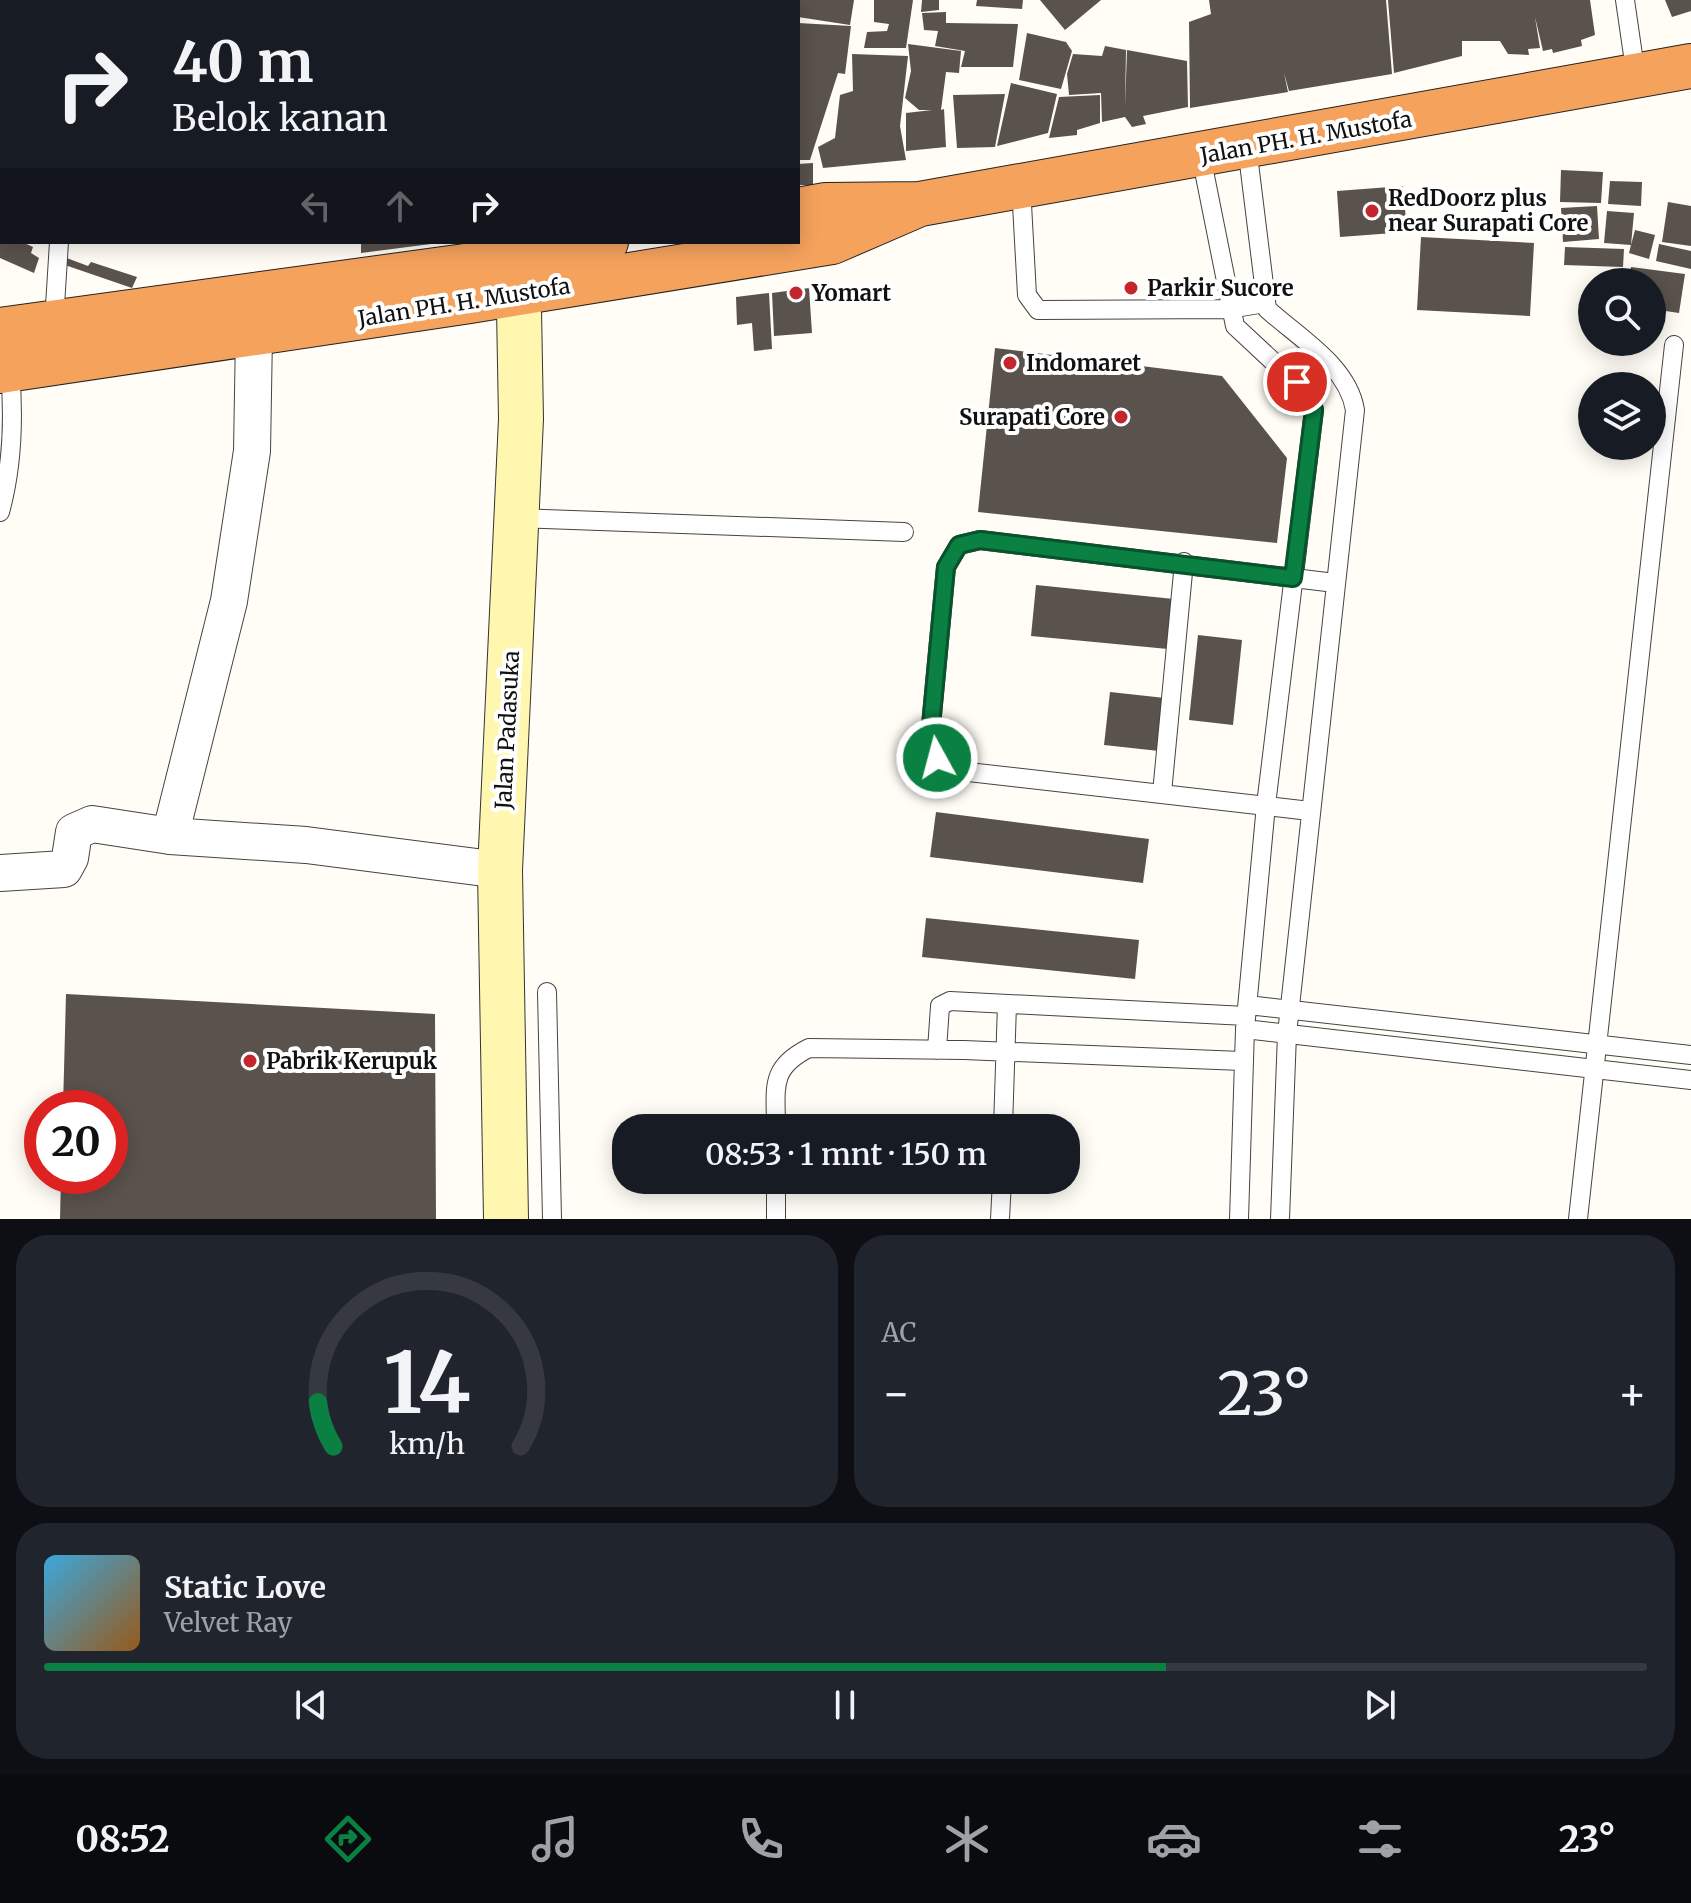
<!DOCTYPE html>
<html lang="id">
<meta charset="utf-8">
<style>
:root{--surface:#171b24;--page:#20242c;--text:#f1f3f6;--muted:#9ea1a6;--line:#363941;--accent:#0b8043}
body{margin:0;font-family:Merriweather,serif;background:var(--page);color:var(--text);height:100vh;display:flex;flex-direction:column;font-size:30px;white-space:nowrap}
*{box-sizing:border-box;margin:0}
p{font-size:26px;color:var(--muted)}
.icon{flex:none;width:44px;height:44px;fill:none;stroke:currentColor;stroke-width:2;stroke-linecap:round;stroke-linejoin:round}
.map{position:relative;height:1219px;overflow:hidden}
.panel{display:flex;flex-direction:column;gap:16px;padding:16px;background:#0d0f14;flex:1}
.panel>*{flex:none}
.top-card{position:absolute;left:0px;top:0px;width:800px;height:244px;box-shadow:0 4px 20px #0003;background:#171b24;color:var(--text);overflow:hidden}
.buttons{position:absolute;left:1578px;top:268px;display:grid;gap:16px}
.buttons a{display:grid;place-items:center;width:88px;height:88px;border-radius:50%;background:var(--surface);box-shadow:0 4px 20px #0003;font-size:40px}
.speed{position:absolute;left:24px;top:1090px;display:flex;gap:16px;font-size:40px;font-weight:700;text-align:center}
.speed>*{display:grid;place-content:center;width:104px;height:104px;border-radius:50%;background:var(--surface);box-shadow:0 4px 20px #0003;line-height:1}
.speed .limit{border:12px solid #d22;background:#fff;color:#111}
.pin{position:absolute;display:grid;place-items:center;width:68px;height:68px;color:#fff;margin:-34px;border:4px solid #fff;border-radius:50%;box-shadow:0 2px 8px #0007}
.me{position:absolute;width:88px;margin:-44px;rotate:353deg;stroke-linejoin:round;filter:drop-shadow(0 0 6px #0008)}
.turn{display:flex;align-items:center;gap:28px;height:168px;padding:0 40px;font-size:36px}
.turn .icon{width:104px;height:104px;stroke-width:2.5}
.turn b{display:block;font-size:56px;line-height:68px}
.lanes{display:flex;align-items:center;height:76px;padding:0 40px;background:#0003;justify-content:center;gap:40px;direction:ltr}
.lanes .off{opacity:.35}
.big{font-size:60px;font-weight:600;line-height:1.1}
.panel .card{flex:1;display:flex;flex-direction:column;justify-content:center;gap:12px;min-width:0;padding:0 28px;border-radius:32px;background:var(--page)}
.panel .dial{align-items:center;gap:0}
.dial svg{height:208px;overflow:visible;fill:none;stroke:var(--line);stroke-width:7;stroke-linecap:round;text-anchor:middle}
.dial text{fill:var(--text);stroke:none}
.song{display:flex;align-items:center;gap:24px}
.cover{width:96px;height:96px;border-radius:12px;background:linear-gradient(135deg,hsl(200 70% 55%),hsl(30 70% 35%))}
.played{height:8px;border-radius:4px;background:linear-gradient(90deg,var(--accent) 70%,var(--line) 70%)}
.keys{display:flex;justify-content:space-around;direction:ltr}
.heat{display:flex;justify-content:space-between;align-items:center;font-size:44px;direction:ltr}
.panel .tiles{flex:1;display:grid;gap:16px;grid-template-columns:1fr 1fr}
.card:last-child{grid-column:span 2}
.trip{position:absolute;left:612px;top:1114px;width:468px;height:80px;border-radius:32px;background:var(--surface);box-shadow:0 4px 20px #0003;font-weight:600;line-height:80px;text-align:center}
.menu{display:flex;height:128px;justify-content:space-around;align-items:center;background:#090b0e;color:var(--muted)}
.menu .icon{width:56px;height:56px}
.menu .selected{color:var(--accent)}
.menu b{font-size:36px;color:var(--text)}
.map>svg:first-child{display:block}
.building{fill:#5a524d}
.lines{fill:none;stroke-linecap:round;stroke-linejoin:round}
.lane-casing{stroke:#444;stroke-width:20}
.street-casing{stroke:#444;stroke-width:38}
.secondary-casing{stroke:#333;stroke-width:46}
.highway-casing{stroke:#222;stroke-width:46}
.lane{stroke:#fff;stroke-width:18}
.street{stroke:#fff;stroke-width:36}
.secondary{stroke:#fff6b0;stroke-width:44}
.highway{stroke:#f5a25d;stroke-width:44}
.route-casing{stroke:#07532c;stroke-width:20}
.route{stroke:#0b8043;stroke-width:14}
.poi-dot{fill:#c4262e;stroke:#fff;stroke-width:3}
.labels{text-anchor:middle;stroke-width:8;stroke-linejoin:round;paint-order:stroke}
.street-label{font-size:22px;fill:#111;stroke:#fff}
.poi-label{font-size:22px;font-weight:bold;fill:#111;stroke:#fff;text-anchor:start}
</style>
<div class="map">
<svg width="1691" height="1219" viewBox="0 0 1691 1219">
<rect width="100%" height="100%" fill="#fffdf5"/>
<path class="building" d="M 798,0 L 854,0 L 850,25 L 798,17 Z
M 874,0 L 913,0 L 906,48 L 864,48 L 867,32 L 887,31 L 889,24 L 874,22 Z
M 922,0 L 939,0 L 939,10 L 921,12 Z
M 977,0 L 1023,0 L 1022,9 L 976,6 Z
M 1040,0 L 1101,0 L 1065,30 Z
M 1209,0 L 1386,0 L 1392,74 L 1289,91 L 1284,73 L 1288,92 L 1190,108 L 1189,22 L 1211,14 Z
M 1388,0 L 1590,0 L 1595,35 L 1581,40 L 1582,46 L 1553,53 L 1552,49 L 1543,51 L 1535,17 L 1540,48 L 1528,49 L 1529,55 L 1508,54 L 1500,41 L 1462,41 L 1462,56 L 1394,73 Z
M 1665,0 L 1691,0 L 1691,11 L 1672,17 Z
M 946,12 L 946,23 L 1018,24 L 1013,67 L 961,67 L 965,51 L 935,46 L 938,31 L 924,30 L 922,13 Z
M 798,23 L 851,26 L 845,74 L 838,73 L 810,160 L 798,160 Z
M 1027,33 L 1066,42 L 1072,51 L 1061,89 L 1019,80 Z
M 908,44 L 961,51 L 959,73 L 946,72 L 941,110 L 944,109 L 946,147 L 906,151 L 906,113 L 932,110 L 919,110 L 905,98 L 911,71 Z
M 1105,46 L 1126,50 L 1125,107 L 1127,50 L 1187,61 L 1188,107 L 1143,116 L 1146,124 L 1132,127 L 1125,117 L 1102,122 L 1101,93 L 1069,95 L 1067,74 L 1073,54 L 1102,56 Z
M 852,54 L 908,56 L 900,126 L 906,160 L 823,168 L 818,147 L 835,138 L 840,95 L 853,91 Z
M 1011,83 L 1057,94 L 1048,133 L 997,146 Z
M 1005,94 L 995,147 L 957,148 L 953,95 Z
M 1100,95 L 1100,123 L 1077,130 L 1077,135 L 1049,138 L 1059,97 Z
M 813,163 L 813,185 L 798,185 L 798,164 Z
M 1561,170 L 1603,172 L 1601,203 L 1560,202 Z
M 1610,181 L 1642,182 L 1641,206 L 1608,204 Z
M 1403,186 L 1407,232 L 1340,237 L 1337,191 Z
M 1668,202 L 1691,206 L 1691,246 L 1662,242 Z
M 1597,206 L 1599,239 L 1563,242 L 1561,208 Z
M 1607,211 L 1634,213 L 1631,245 L 1635,230 L 1655,235 L 1649,259 L 1629,253 L 1631,245 L 1604,243 Z
M 1421,237 L 1534,243 L 1530,316 L 1417,310 Z
M 0,242 L 22,242 L 33,247 L 31,253 L 39,258 L 34,273 L 0,258 Z
M 361,242 L 430,242 L 431,244 L 361,253 Z
M 1659,244 L 1691,251 L 1691,269 L 1656,261 Z
M 1565,247 L 1624,249 L 1623,267 L 1564,265 Z
M 64,257 L 88,266 L 91,262 L 137,277 L 132,288 L 62,264 Z
M 1631,267 L 1685,274 L 1679,313 L 1652,309 L 1652,282 L 1629,282 Z
M 809,288 L 812,333 L 774,336 L 772,293 Z
M 769,293 L 772,349 L 754,351 L 752,323 L 737,325 L 736,297 Z
M 995,348 L 1222,376 L 1287,458 L 1277,543 L 978,512 Z
M 1036,585 L 1174,599 L 1168,649 L 1031,636 Z
M 1198,635 L 1242,640 L 1233,725 L 1189,720 Z
M 1110,692 L 1165,698 L 1159,751 L 1104,745 Z
M 936,812 L 1149,839 L 1143,883 L 930,857 Z
M 926,918 L 1139,940 L 1135,979 L 922,957 Z
M 66,994 L 435,1014 L 436,1219 L 60,1219 L 61,1176 L 110,1176 L 110,1108 L 63,1108 Z"/>
<g class="lines">
<g class="lane-casing">
<path id="lane" d="M 1625,0 L 1636,76
M 1247,147 L 1267,309 C 1299,338 1348,366 1355,410 L 1287,1034 L 1280,1219
M 1201,156 L 1235,326 L 1309,395 L 1314,410 L 1266,805 L 1245,1029 L 1239,1219
M 1021,186 L 1027,295 L 1038,310 L 1229,309 L 1265,303
M 54,322 L 59,242
M 0,512 C 13,465 14,418 10,370
M 517,518 L 904,532
M 1162,793 L 1184,562
M 1310,811 L 951,770 L 937,758 L 930,736 L 946,567 L 959,545 L 980,540 L 1335,583
M 547,992 L 552,1219
M 1248,1005 L 1691,1055
M 1245,1029 L 1691,1080
M 937,1050 L 940,1006 L 950,1001 L 1246,1016
M 776,1128 C 776,1088 769,1068 809,1048 L 964,1050 L 1242,1061
M 1003,1128 L 1007,1004
M 776,1219 L 776,1180
M 1000,1219 L 1002,1180
M 1578,1219 L 1674,345"/>
</g>
<g class="street-casing">
<path id="street" d="M 760,2 L 760,0
M 170,836 L 229,601 L 252,451 L 254,335
M 0,873 L 64,869 L 70,858 L 74,832 L 92,824 L 170,836 L 306,845 L 500,870"/>
</g>
<g class="secondary-casing">
<path id="secondary" d="M 410,2 L 410,0
M 506,1219 L 500,870 L 521,419 L 518,254"/>
</g>
<g class="highway-casing">
<path id="highway" d="M 798,210 L 826,205 L 920,204 L 1691,66
M 0,330 L 465,266 L 606,242
M 0,371 L 470,301 L 832,242 L 920,204"/>
</g>
<use href="#lane" class="lane"/>
<use href="#street" class="street"/>
<use href="#secondary" class="secondary"/>
<use href="#highway" class="highway"/>
</g>
<g class="lines">
<g class="route-casing">
<path id="route" d="M 937,758 L 930,736 L 946,567 L 959,545 L 980,540 L 1293,578 L 1314,410 L 1309,395 L 1297,382"/>
</g>
<use href="#route" class="route"/>
</g>
<g class="poi-dot">
<circle cx="1372" cy="211" r="8"/>
<circle cx="1131" cy="288" r="8"/>
<circle cx="796" cy="293" r="8"/>
<circle cx="1010" cy="363" r="8"/>
<circle cx="1121" cy="417" r="8"/>
<circle cx="250" cy="1061" r="8"/>
</g>
<g class="labels">
<g class="street-label">
<text transform="translate(1306 137) rotate(-10)" y="8">Jalan PH. H. Mustofa</text>
<text transform="translate(464 302) rotate(-9)" y="8">Jalan PH. H. Mustofa</text>
<text transform="translate(507 730) rotate(-87)" y="8">Jalan Padasuka</text>
</g>
<g class="poi-label">
<text x="1388" y="206">RedDoorz plus<tspan x="1388" dy="25">near Surapati Core</tspan></text>
<text x="1147" y="296">Parkir Sucore</text>
<text x="812" y="301">Yomart</text>
<text x="1026" y="371">Indomaret</text>
<text x="1105" y="425" text-anchor="end">Surapati Core</text>
<text x="266" y="1069">Pabrik Kerupuk</text>
</g>
</g>
</svg>
<div class="buttons">
<a><svg class="icon" aria-label="search" viewBox="0 0 24 24"><circle cx="10" cy="10" r="6"/><path d="M15 15l6 6"/></svg></a>
<a><svg class="icon" aria-label="layers" viewBox="0 0 24 24"><path d="M12 4l9 5-9 5-9-5zM3 14l9 5 9-5"/></svg></a>
</div>
<div class="speed"><div class="limit">20</div></div>
<div class="pin" style="left:1297px;top:382px;background:#d93025"><svg class="icon" aria-label="arrive" viewBox="0 0 24 24"><path d="M6 21V4h12l-3 4 3 4H6"/></svg></div>
<svg class="me" style="left:937px;top:758px" viewBox="-20 -20 40 40"><circle r="17" fill="#0b8043" stroke="#fff" stroke-width="3"/><path d="M0-11L8 9 0 5-8 9z" fill="#fff"/></svg>
<div class="trip">08:53 · 1 mnt · 150 m</div>
<div class="top-card">
<div class="turn"><svg class="icon" aria-label="right" viewBox="0 0 24 24"><path d="M7 20v-9h11M14 6l5 5-5 5"/></svg><div><b>40 m</b>Belok kanan</div></div>
<div class="lanes"><svg class="icon off" aria-label="left" viewBox="0 0 24 24"><path d="M17 20v-9H6M10 6l-5 5 5 5"/></svg><svg class="icon off" aria-label="ahead" viewBox="0 0 24 24"><path d="M12 20V5M6 11l6-6 6 6"/></svg><svg class="icon" aria-label="right" viewBox="0 0 24 24"><path d="M7 20v-9h11M14 6l5 5-5 5"/></svg></div>
</div>
</div>
<section class="panel">
<div class="tiles">
<div class="card dial"><svg viewBox="0 0 100 80">
<path d="M14 69A42 42 0 1 1 86 69"/>
<path d="M14 69A42 42 0 0 1 8 52" stroke="#0b8043"/>
<text x="50" y="56" font-size="32" font-weight="700">14</text>
<text x="50" y="72" font-size="11">km/h</text>
</svg></div>
<div class="card"><p>AC</p>
<div class="heat"><a>−</a><b class="big">23°</b><a>+</a></div>
</div>
<div class="card">
<div class="song"><i class="cover"></i><div><b>Static Love</b><p>Velvet Ray</p></div></div>
<div class="played"></div>
<div class="keys"><svg class="icon" aria-label="previous" viewBox="0 0 24 24"><path d="M18 5L8 12l10 7zM5 5v14"/></svg><svg class="icon" aria-label="pause" viewBox="0 0 24 24"><path d="M8 5v14M16 5v14"/></svg><svg class="icon" aria-label="next" viewBox="0 0 24 24"><path d="M6 5l10 7-10 7zM19 5v14"/></svg></div>
</div>
</div>
</section>
<nav class="menu">
<b>08:52</b>
<svg class="icon selected" aria-label="directions" viewBox="0 0 24 24"><path d="M12 3l9 9-9 9-9-9zM9 14v-3h6M13 9l2 2-2 2"/></svg>
<svg class="icon" aria-label="music" viewBox="0 0 24 24"><path d="M9 18V5l10-2v13"/><circle cx="6" cy="18" r="3"/><circle cx="16" cy="16" r="3"/></svg>
<svg class="icon" aria-label="phone" viewBox="0 0 24 24"><path d="M5 4h4l2 5-3 2q2 4 5 5l2-3 5 2v4C11 20 4 13 5 4z"/></svg>
<svg class="icon" aria-label="climate" viewBox="0 0 24 24"><path d="M12 3v18M4 7l16 10M4 17L20 7"/></svg>
<svg class="icon" aria-label="car" viewBox="0 0 24 24"><path d="M5 17H2v-5l4-1 3-4h7l3 4 3 1v5h-3M9 17h6M6 11h13"/><circle cx="7" cy="17" r="2"/><circle cx="17" cy="17" r="2"/></svg>
<svg class="icon" aria-label="filters" viewBox="0 0 24 24"><path d="M4 7h16M4 17h16"/><circle cx="9" cy="7" r="2"/><circle cx="15" cy="17" r="2"/></svg>
<b>23°</b>
</nav>
